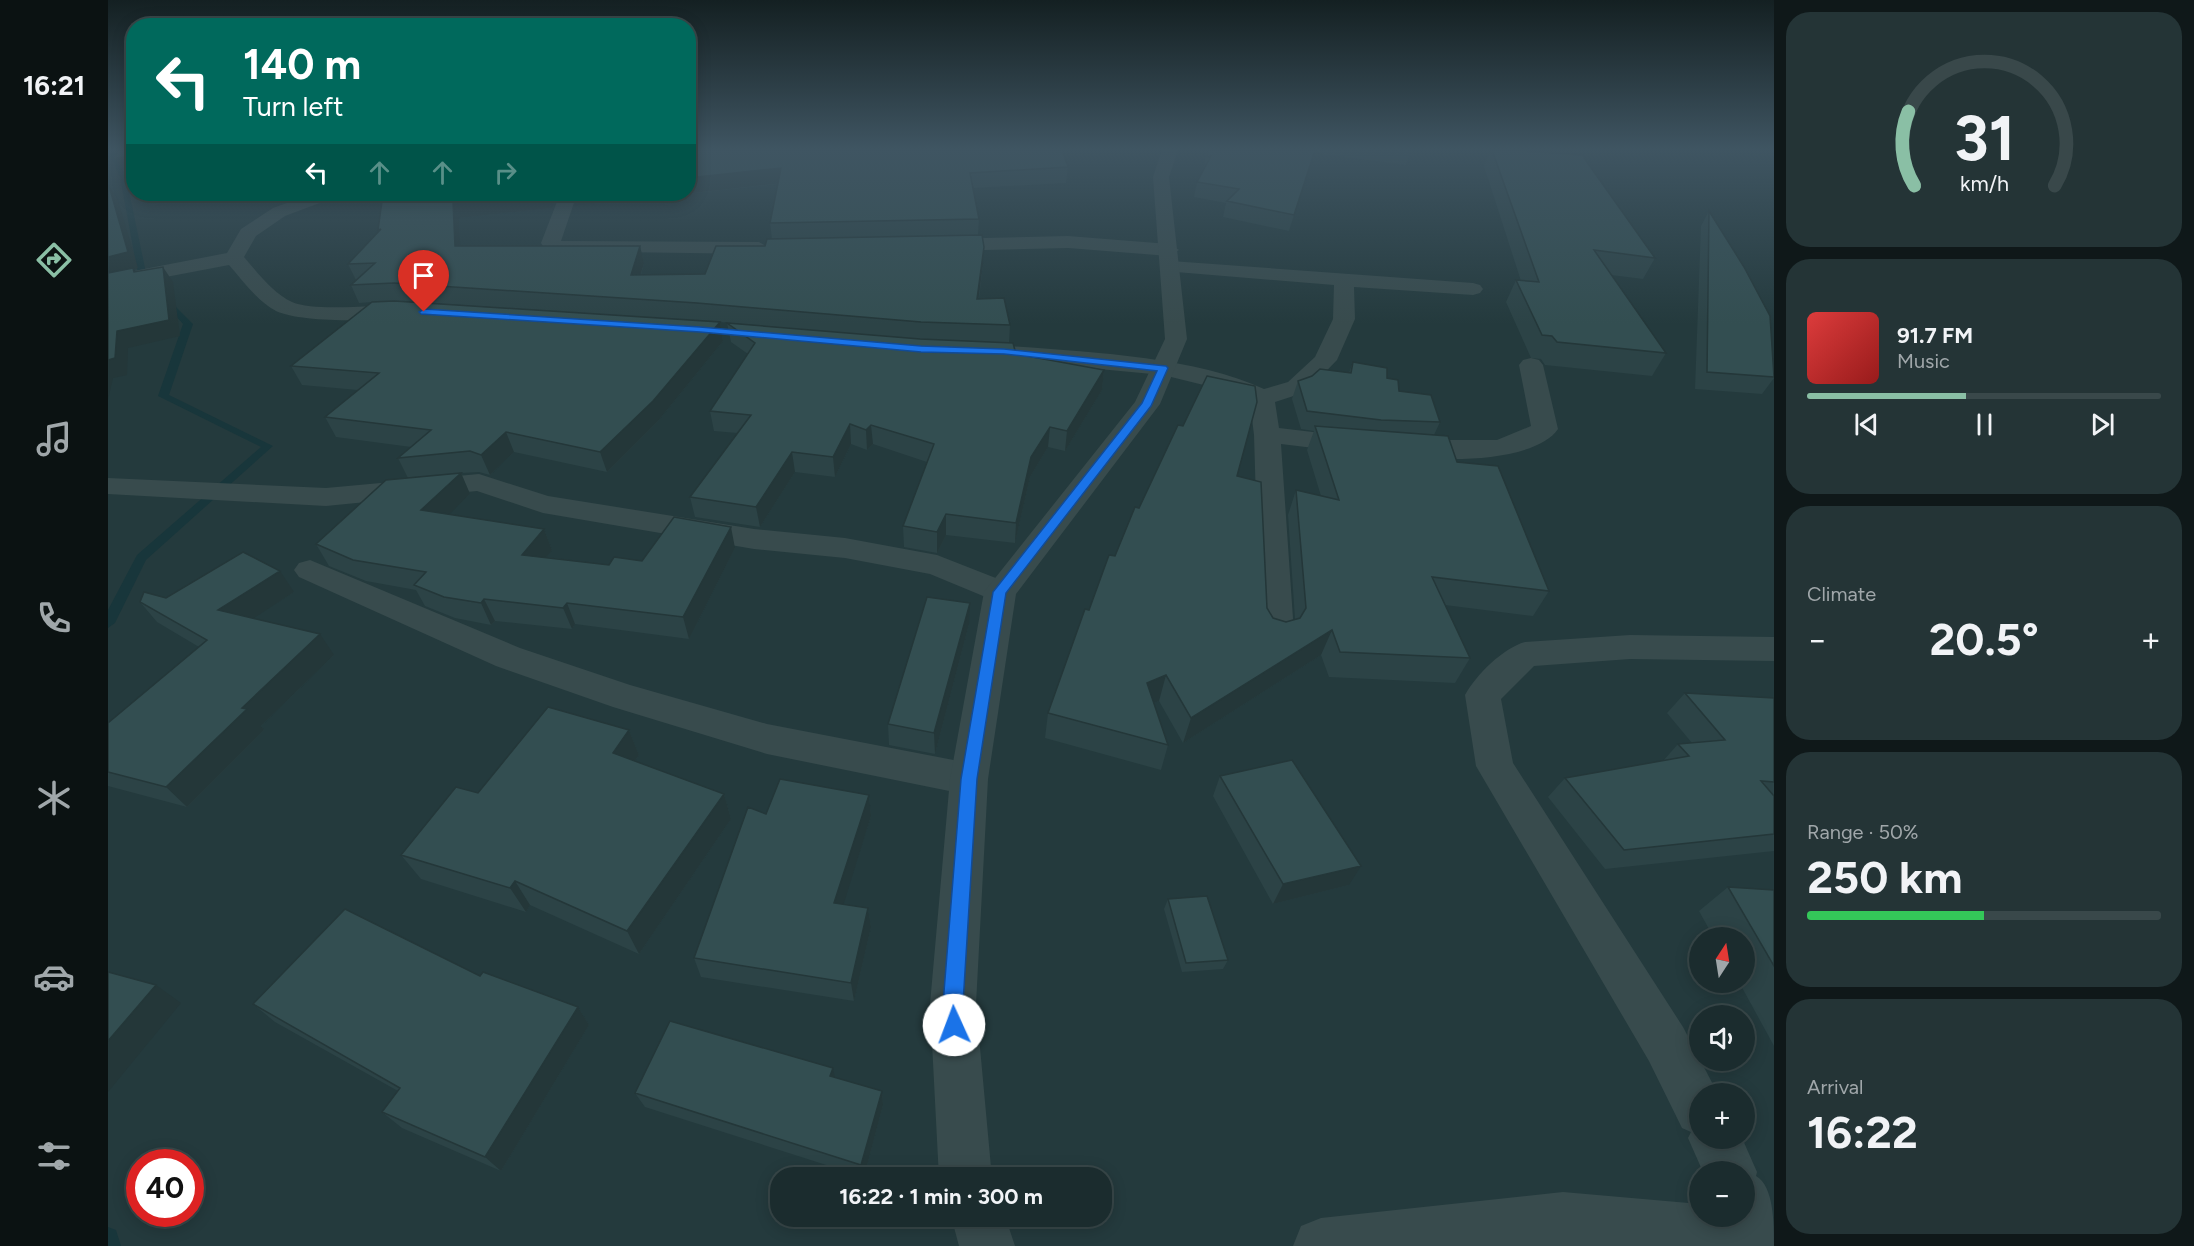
<!DOCTYPE html>
<meta charset="utf-8">
<style>
:root{--surface:#1b2c2e;--page:#243436;--text:#f1f3f6;--muted:#a0a7aa;--line:#39484a;--accent:#8abfa5}
body{margin:0;font-family:Figtree,sans-serif;background:var(--page);color:var(--text);height:100vh;display:flex;flex-direction:column;font-size:22px;white-space:nowrap}
*{box-sizing:border-box;margin:0}
p{font-size:20px;color:var(--muted)}
.icon{flex:none;width:33px;height:33px;fill:none;stroke:currentColor;stroke-width:2;stroke-linecap:round;stroke-linejoin:round}
.map{position:relative;flex:1;overflow:hidden}
.drawer{display:flex;flex-direction:column;gap:12px;padding:12px;background:#0f1819;width:420px}
.drawer>*{flex:none}
.banner{position:absolute;left:18px;top:18px;width:570px;height:183px;border-radius:24px;box-shadow:0 3px 15px #0003,0 0 0 2px var(--line);background:#00695c;color:#fff;overflow:hidden}
.needle{width:39px;rotate:12deg}
.tools{position:absolute;left:1581px;top:927px;display:grid;gap:12px}
.tools a{display:grid;place-items:center;width:66px;height:66px;border-radius:50%;background:var(--surface);box-shadow:0 3px 15px #0003,0 0 0 2px var(--line);font-size:30px}
.speed{position:absolute;left:18px;top:1149px;display:flex;gap:12px;font-size:30px;font-weight:700;text-align:center}
.speed>*{display:grid;place-content:center;width:78px;height:78px;border-radius:50%;background:var(--surface);box-shadow:0 3px 15px #0003,0 0 0 2px var(--line);line-height:1}
.speed .limit{border:9px solid #d22;background:#fff;color:#111}
.pin{position:absolute;display:grid;place-items:center;width:51px;height:51px;color:#fff;margin:-62px -26px;border-radius:50% 50% 50% 0;rotate:-45deg;box-shadow:0 0 6px #0007}
.pin .icon{rotate:45deg}
.me{position:absolute;width:66px;margin:-33px;rotate:358deg;stroke-linejoin:round;filter:drop-shadow(0 0 4px #0008)}
.turn{display:flex;align-items:center;gap:21px;height:126px;padding:0 18px;font-size:27px}
.turn .icon{width:78px;height:78px;stroke-width:2.5}
.turn b{display:block;font-size:42px;line-height:51px}
.lanes{display:flex;align-items:center;height:57px;padding:0 18px;background:#0003;justify-content:center;gap:30px;direction:ltr}
.lanes .off{opacity:.35}
.big{font-size:45px;font-weight:700;line-height:1.1}
.drawer .widget{flex:1;display:flex;flex-direction:column;justify-content:center;gap:9px;min-width:0;padding:0 21px;border-radius:24px;background:var(--page)}
.drawer .dial{align-items:center;gap:0}
.dial svg{height:156px;overflow:visible;fill:none;stroke:var(--line);stroke-width:7;stroke-linecap:round;text-anchor:middle}
.dial text{fill:var(--text);stroke:none}
.song{display:flex;align-items:center;gap:18px}
.cover{width:72px;height:72px;border-radius:9px;background:linear-gradient(135deg,hsl(0 70% 55%),hsl(0 70% 35%))}
.played{height:6px;border-radius:3px;background:linear-gradient(90deg,var(--accent) 45%,var(--line) 45%)}
.keys{display:flex;justify-content:space-around;direction:ltr}
.heat{display:flex;justify-content:space-between;align-items:center;font-size:33px;direction:ltr}
.charge{height:9px;border-radius:4px;background:linear-gradient(90deg,#34c759 50%,var(--line) 0)}
.trip{position:absolute;left:662px;top:1167px;width:342px;height:60px;border-radius:24px;background:var(--surface);box-shadow:0 3px 15px #0003,0 0 0 2px var(--line);font-weight:700;line-height:60px;text-align:center}
main{display:flex;flex:1;min-height:0}
.menu{display:flex;flex-direction:column;width:108px;justify-content:space-around;align-items:center;background:#0b1212;color:var(--muted)}
.menu .icon{width:42px;height:42px}
.menu .current{color:var(--accent)}
.menu b{font-size:27px;color:var(--text)}
.map>svg:first-child{display:block}
.lines{fill:none;stroke-linecap:round;stroke-linejoin:round}
.stream{fill:#18363b;fill-rule:evenodd}
.minor{fill:#384b4d;fill-rule:evenodd}
.tertiary{fill:#384b4d;fill-rule:evenodd}
.wall{fill:#2c4346;fill-rule:evenodd}
.shaded-wall{fill:#243739}
.building{fill:#334e51;stroke:#243739;stroke-width:1.5}
.route{fill:#1a73e8;stroke:#114b97;stroke-width:1.5}
</style>
<main>
<nav class="menu">
<b>16:21</b>
<svg class="icon current" aria-label="directions" viewBox="0 0 24 24"><path d="M12 3l9 9-9 9-9-9zM9 14v-3h6M13 9l2 2-2 2"/></svg>
<svg class="icon" aria-label="music" viewBox="0 0 24 24"><path d="M9 18V5l10-2v13"/><circle cx="6" cy="18" r="3"/><circle cx="16" cy="16" r="3"/></svg>
<svg class="icon" aria-label="phone" viewBox="0 0 24 24"><path d="M5 4h4l2 5-3 2q2 4 5 5l2-3 5 2v4C11 20 4 13 5 4z"/></svg>
<svg class="icon" aria-label="climate" viewBox="0 0 24 24"><path d="M12 3v18M4 7l16 10M4 17L20 7"/></svg>
<svg class="icon" aria-label="car" viewBox="0 0 24 24"><path d="M5 17H2v-5l4-1 3-4h7l3 4 3 1v5h-3M9 17h6M6 11h13"/><circle cx="7" cy="17" r="2"/><circle cx="17" cy="17" r="2"/></svg>
<svg class="icon" aria-label="filters" viewBox="0 0 24 24"><path d="M4 7h16M4 17h16"/><circle cx="9" cy="7" r="2"/><circle cx="15" cy="17" r="2"/></svg>
</nav>
<div class="map">
<svg width="1666" height="1246" viewBox="0 0 1666 1246">
<rect width="100%" height="100%" fill="#243a3d"/>
<g class="lines">
<path class="stream" d="M 0,150 L 6,150 L 18,177 L 38,273 L 46,281 L 46,285 L 40,285 L 30,274 L 12,177 Z
M 56,295 L 85,324 L 61,395 L 165,446 L 38,560 L 7,623 L 0,628 L 0,610 L 29,555 L 153,447 L 50,396 L 75,324 L 52,298 Z
M 0,1227 L 8,1230 L 13,1246 L 0,1246 Z"/>
<path class="minor" d="M 204,194 L 228,194 L 225,198 L 177,216 L 148,236 L 136,257 C 150,273 165,293 184,302 C 207,312 269,305 296,304 L 304,306 L 307,311 L 304,316 C 276,322 193,323 168,311 C 149,301 135,281 121,265 L 0,288 L 0,276 L 119,253 L 133,229 L 165,208 Z
M 452,194 L 469,194 L 453,241 L 651,242 L 661,248 L 651,254 L 438,251 L 433,243 Z
M 960,236 L 1061,244 L 1071,250 L 1061,256 L 960,248 L 832,251 L 822,245 L 832,239 Z
M 1063,261 L 1365,283 L 1372,285 L 1375,289 L 1372,293 L 1365,295 L 1246,287 L 1247,319 L 1229,360 L 1198,392 L 1167,402 L 1171,428 L 1247,437 L 1256,439 L 1260,445 L 1256,451 L 1247,453 L 1173,444 L 1186,633 L 1181,641 L 1169,645 L 1157,641 L 1152,633 L 1146,435 L 1142,402 L 1120,391 L 1055,375 L 862,357 L 854,355 L 850,350 L 854,345 L 862,343 C 951,351 1076,352 1156,389 L 1180,382 L 1207,357 L 1225,319 L 1226,285 L 1056,271 L 1053,267 L 1056,263 Z
M 1423,358 L 1431,360 L 1435,365 L 1450,429 C 1427,463 1328,463 1292,454 L 1288,448 L 1292,442 L 1301,440 L 1389,440 L 1423,426 L 1411,365 L 1415,360 Z
M 371,474 L 440,496 L 646,529 L 737,538 L 829,555 L 903,584 L 908,592 L 903,600 L 892,603 L 822,574 L 737,558 L 646,549 L 435,513 L 369,491 L 218,506 L 0,494 L 0,478 L 218,488 Z
M 202,560 L 412,648 L 522,685 L 659,724 L 861,763 L 875,768 L 880,779 L 875,790 L 861,795 L 659,754 L 505,707 L 388,666 L 191,577 L 186,570 L 191,563 Z
M 1522,635 L 1666,637 L 1666,661 L 1522,659 L 1426,666 L 1393,699 L 1405,763 L 1575,1027 L 1610,1094 L 1592,1094 L 1592,1138 L 1634,1138 L 1649,1172 L 1648,1176 C 1666,1186 1666,1224 1666,1246 L 1185,1246 L 1193,1226 L 1213,1218 L 1455,1192 L 1592,1204 L 1592,1216 L 1636,1216 L 1636,1172 L 1595,1172 L 1580,1138 L 1583,1132 L 1574,1128 L 1541,1061 L 1368,766 L 1357,695 C 1368,675 1395,648 1417,642 Z"/>
<path class="tertiary" d="M 1054,150 L 1070,150 L 1061,177 L 1079,339 L 1052,404 L 908,594 L 880,779 L 868,1004 L 884,1178 L 831,1178 L 822,1004 L 842,779 L 876,592 L 1027,402 L 1057,339 L 1045,177 Z
M 843,1216 L 897,1216 L 907,1246 L 851,1246 Z"/>
</g>
<path class="wall" d="M 580,150 L 960,167 L 958,183 L 865,188 L 871,219 L 870,235 L 876,247 L 875,264 L 871,299 L 902,325 L 901,343 L 908,354 L 996,370 L 994,390 L 957,451 L 940,447 L 922,477 L 907,543 L 838,535 L 829,553 L 796,547 L 795,526 L 819,462 L 765,444 L 759,450 L 743,444 L 727,477 L 687,472 L 652,527 L 587,517 L 582,497 L 629,433 L 606,431 L 602,411 L 640,354 L 623,342 L 619,323 L 679,328 L 612,322 L 615,341 L 550,421 L 499,472 L 406,452 L 382,475 L 371,472 L 353,473 L 362,494 L 341,514 L 436,529 L 444,550 L 438,557 L 501,565 L 627,548 L 581,639 L 467,624 L 464,629 L 387,621 L 383,625 L 347,618 L 317,606 L 308,590 L 258,581 L 221,566 L 208,544 L 300,478 L 290,458 L 303,447 L 228,437 L 217,417 L 250,390 L 194,385 L 183,366 L 264,302 L 251,303 L 243,285 L 248,280 L 240,264 L 271,232 L 275,194 L 451,194 L 444,208 L 351,218 L 352,246 L 532,246 L 536,263 L 533,275 L 597,274 L 657,246 L 664,239 L 662,223 L 670,184 L 467,206 L 464,194 L 580,194 ZM 289,301 L 294,301 L 592,321 Z
M 1098,150 L 1304,150 L 1298,165 L 1207,153 L 1181,231 L 1115,217 L 1118,203 L 1086,197 L 1089,182 L 1096,169 Z
M 1383,150 L 1403,150 L 1547,258 L 1535,279 L 1503,275 L 1558,353 L 1544,376 L 1437,365 L 1433,359 L 1423,358 L 1398,302 L 1408,280 L 1413,281 L 1376,166 Z
M 1601,211 L 1666,369 L 1666,378 L 1654,394 L 1587,389 L 1593,226 Z
M 1245,362 L 1279,378 L 1291,391 L 1332,422 L 1326,435 L 1349,462 L 1441,591 L 1425,616 L 1337,605 L 1362,658 L 1347,683 L 1221,677 L 1213,655 L 1075,743 L 1051,701 L 1046,703 L 1060,745 L 1053,770 L 937,738 L 940,713 L 981,610 L 1031,508 L 1129,476 L 1159,608 L 1165,618 L 1178,622 L 1187,619 L 1180,515 L 1188,490 L 1213,496 L 1199,450 L 1206,431 L 1193,429 L 1184,399 L 1190,381 L 1241,373 Z
M 186,592 L 145,618 L 226,655 L 153,726 L 156,730 L 79,807 L 0,786 L 0,723 L 91,647 L 49,622 L 32,602 L 58,598 Z
M 861,624 L 827,754 L 781,745 L 780,724 Z
M 1577,693 L 1666,698 L 1666,851 L 1497,869 L 1440,797 L 1457,778 L 1555,761 L 1570,744 L 1584,743 L 1559,713 Z
M 521,730 L 531,755 L 527,761 L 616,794 L 623,819 L 531,954 L 422,905 L 418,912 L 313,879 L 293,855 L 370,793 Z
M 1112,776 L 1241,885 L 1165,904 L 1105,796 Z
M 761,795 L 763,816 L 735,904 L 760,908 L 763,927 L 746,1001 L 593,977 L 586,958 L 658,814 Z
M 1620,887 L 1666,890 L 1666,1046 L 1631,982 L 1636,982 L 1636,938 L 1606,938 L 1591,911 Z
M 1060,899 L 1120,960 L 1115,969 L 1074,972 L 1056,909 Z
M 372,976 L 470,1007 L 481,1025 L 393,1171 L 294,1128 L 274,1112 L 290,1091 L 167,1022 L 145,1004 Z
M 727,1078 L 774,1091 L 775,1105 L 756,1177 L 537,1107 L 527,1093 Z"/>
<path class="shaded-wall" d="M 1207,150 L 1208,150 L 1181,231 L 1186,215 Z
M 26,156 L 26,164 L 12,166 L 7,158 Z
M 673,168 L 675,183 L 467,206 L 464,194 L 580,194 L 580,178 Z
M 1,186 L 10,200 L 30,268 L 26,269 L 35,284 L 0,274 Z
M 428,194 L 451,194 L 444,208 L 351,218 L 353,263 L 347,246 L 345,201 Z
M 532,246 L 536,263 L 527,293 L 523,275 Z
M 876,247 L 875,264 L 868,317 L 869,299 Z
M 55,267 L 65,282 L 72,336 L 20,348 L 19,375 L 5,378 L 0,400 L 0,360 L 9,331 Z
M 612,322 L 615,341 L 550,421 L 499,472 L 492,452 Z
M 996,370 L 994,390 L 957,451 L 959,431 Z
M 742,424 L 743,444 L 727,477 L 725,457 Z
M 763,425 L 765,444 L 759,450 L 758,430 Z
M 942,427 L 940,447 L 922,477 L 907,543 L 908,523 L 923,457 Z
M 398,432 L 406,452 L 382,475 L 373,455 Z
M 684,452 L 687,472 L 652,527 L 648,507 Z
M 353,473 L 362,494 L 324,531 L 313,510 Z
M 838,514 L 838,535 L 829,553 L 829,532 Z
M 623,527 L 627,548 L 581,639 L 575,617 Z
M 436,529 L 444,550 L 423,576 L 414,555 Z
M 172,571 L 186,592 L 126,631 L 110,610 Z
M 376,599 L 387,621 L 383,625 L 373,603 Z
M 459,603 L 467,624 L 464,629 L 455,608 Z
M 862,603 L 861,624 L 827,754 L 826,733 Z
M 1224,630 L 1213,655 L 1075,743 L 1083,718 Z
M 212,634 L 226,655 L 153,726 L 156,730 L 79,807 L 58,787 L 134,708 Z
M 1058,675 L 1051,701 L 1033,708 L 1039,683 Z
M 521,730 L 531,755 L 515,778 L 505,753 Z
M 616,794 L 623,819 L 531,954 L 519,931 Z
M 761,795 L 763,816 L 730,922 L 726,903 Z
M 1253,866 L 1241,885 L 1165,904 L 1175,884 Z
M 407,881 L 422,905 L 418,912 L 402,888 Z
M 760,908 L 763,927 L 746,1001 L 743,983 Z
M 48,985 L 73,1003 L 0,1092 L 0,1041 Z
M 470,1007 L 481,1025 L 393,1171 L 377,1157 Z
M 725,1068 L 728,1083 L 722,1076 Z
M 774,1091 L 775,1105 L 756,1177 L 753,1165 Z"/>
<path class="building" d="M 10,150 L 26,150 L 26,156 L 7,158 Z
M 580,150 L 954,150 L 960,167 L 862,173 L 871,219 L 662,223 L 673,168 L 580,178 Z
M 1100,150 L 1207,150 L 1186,215 L 1119,201 L 1131,189 L 1089,182 L 1103,156 L 1099,157 Z
M 1384,150 L 1403,150 L 1474,155 L 1547,258 L 1486,250 L 1558,353 L 1449,342 L 1444,336 L 1434,335 L 1408,280 L 1431,282 Z
M 0,186 L 1,186 L 20,252 L 0,257 Z
M 275,194 L 428,194 L 345,201 L 347,246 L 532,246 L 523,275 L 597,274 L 608,246 L 657,246 L 659,239 L 874,235 L 876,247 L 869,299 L 896,298 L 902,325 L 813,322 L 589,303 L 286,283 L 243,285 L 267,263 L 240,264 L 273,229 L 270,230 Z
M 1601,211 L 1636,267 L 1662,316 L 1666,377 L 1599,372 Z
M 55,267 L 61,320 L 9,331 L 7,358 L 0,360 L 0,273 L 25,268 L 26,272 Z
M 286,301 L 612,322 L 545,401 L 492,452 L 398,432 L 373,455 L 362,451 L 290,458 L 323,430 L 217,417 L 271,373 L 183,366 L 264,302 Z
M 619,323 L 812,339 L 905,343 L 908,354 L 996,370 L 959,431 L 942,427 L 923,457 L 908,523 L 838,514 L 829,532 L 795,526 L 826,444 L 763,425 L 758,430 L 742,424 L 725,457 L 684,452 L 648,507 L 582,497 L 643,415 L 602,411 L 647,343 Z
M 1245,362 L 1279,368 L 1279,378 L 1290,380 L 1291,391 L 1323,395 L 1332,422 L 1273,420 L 1199,411 L 1190,381 L 1204,376 L 1212,369 L 1243,373 Z
M 1099,376 L 1147,386 L 1149,402 L 1129,476 L 1153,482 L 1159,608 L 1165,618 L 1178,622 L 1192,618 L 1198,608 L 1188,490 L 1231,500 L 1207,426 L 1340,436 L 1349,462 L 1390,466 L 1441,591 L 1324,577 L 1362,658 L 1232,652 L 1224,630 L 1083,718 L 1058,675 L 1039,683 L 1060,745 L 940,713 L 977,609 L 981,610 L 1001,555 L 1007,556 L 1027,507 L 1031,508 L 1070,425 L 1075,426 Z
M 353,473 L 313,510 L 436,529 L 414,555 L 501,565 L 506,557 L 534,561 L 566,517 L 623,527 L 575,617 L 459,603 L 455,608 L 376,599 L 373,603 L 336,597 L 306,585 L 318,572 L 245,560 L 208,544 L 278,480 Z
M 135,552 L 172,571 L 110,610 L 212,634 L 134,708 L 139,709 L 58,787 L 0,772 L 0,723 L 99,640 L 32,602 L 36,592 L 58,598 Z
M 819,597 L 862,603 L 826,733 L 780,724 Z
M 1577,693 L 1666,698 L 1666,782 L 1653,781 L 1666,796 L 1666,834 L 1516,850 L 1457,778 L 1581,756 L 1570,744 L 1617,740 Z
M 440,707 L 521,730 L 505,753 L 616,794 L 519,931 L 407,881 L 402,888 L 293,855 L 348,787 L 370,793 Z
M 1184,760 L 1253,866 L 1175,884 L 1112,776 Z
M 672,779 L 761,795 L 726,903 L 760,908 L 743,983 L 586,958 L 640,807 L 658,814 Z
M 1620,887 L 1666,890 L 1666,966 Z
M 1099,896 L 1120,960 L 1078,963 L 1060,899 Z
M 237,909 L 372,976 L 375,972 L 470,1007 L 377,1157 L 274,1112 L 292,1088 L 145,1004 Z
M 0,972 L 48,985 L 0,1041 Z
M 562,1021 L 725,1068 L 722,1076 L 774,1091 L 753,1165 L 527,1093 Z"/>
<linearGradient id="sky" x2="0" y2="1"><stop stop-color="#142022"/><stop offset="0.46" stop-color="#3f5562"/><stop offset="1" stop-color="#3f5562" stop-opacity="0"/></linearGradient>
<rect width="1666" height="324" fill="url(#sky)"/>
<path class="route" d="M 316,309 L 592,327 L 813,346 L 896,349 L 1058,366 L 1060,368 L 1043,406 L 898,593 L 869,779 L 855,1004 L 856,1025 L 853,1032 L 846,1035 L 840,1032 L 835,1004 L 853,779 L 885,592 L 1034,403 L 1049,371 L 896,354 L 813,352 L 592,332 L 313,314 L 311,312 Z"/>
</svg>
<div class="tools">
<a><svg class="needle" viewBox="-14 -14 28 28"><path d="M0-13l5 13h-10z" fill="#e53935"/><path d="M0 13l5-13h-10z" fill="#a0a7aa"/></svg></a>
<a><svg class="icon" aria-label="sound" viewBox="0 0 24 24"><path d="M4 9h4l5-4v14l-5-4H4zM17 9q2 3 0 6"/></svg></a>
<a>+</a>
<a>−</a>
</div>
<div class="speed"><div class="limit">40</div></div>
<div class="pin" style="left:316px;top:312px;background:#d93025"><svg class="icon" aria-label="arrive" viewBox="0 0 24 24"><path d="M6 21V4h12l-3 4 3 4H6"/></svg></div>
<svg class="me" style="left:846px;top:1025px" viewBox="-20 -20 40 40"><circle r="19" fill="#fff"/><path d="M0-13L10 11 0 6-10 11z" fill="#1a73e8"/></svg>
<div class="trip">16:22 · 1 min · 300 m</div>
<div class="banner">
<div class="turn"><svg class="icon" aria-label="left" viewBox="0 0 24 24"><path d="M17 20v-9H6M10 6l-5 5 5 5"/></svg><div><b>140 m</b>Turn left</div></div>
<div class="lanes"><svg class="icon" aria-label="left" viewBox="0 0 24 24"><path d="M17 20v-9H6M10 6l-5 5 5 5"/></svg><svg class="icon off" aria-label="ahead" viewBox="0 0 24 24"><path d="M12 20V5M6 11l6-6 6 6"/></svg><svg class="icon off" aria-label="ahead" viewBox="0 0 24 24"><path d="M12 20V5M6 11l6-6 6 6"/></svg><svg class="icon off" aria-label="right" viewBox="0 0 24 24"><path d="M7 20v-9h11M14 6l5 5-5 5"/></svg></div>
</div>
</div>
<section class="drawer">
<div class="widget dial"><svg viewBox="0 0 100 80">
<path d="M14 69A42 42 0 1 1 86 69"/>
<path d="M14 69A42 42 0 0 1 11 31" stroke="#8abfa5"/>
<text x="50" y="56" font-size="32" font-weight="700">31</text>
<text x="50" y="72" font-size="11">km/h</text>
</svg></div>
<div class="widget">
<div class="song"><i class="cover"></i><div><b>91.7 FM</b><p>Music</p></div></div>
<div class="played"></div>
<div class="keys"><svg class="icon" aria-label="previous" viewBox="0 0 24 24"><path d="M18 5L8 12l10 7zM5 5v14"/></svg><svg class="icon" aria-label="pause" viewBox="0 0 24 24"><path d="M8 5v14M16 5v14"/></svg><svg class="icon" aria-label="next" viewBox="0 0 24 24"><path d="M6 5l10 7-10 7zM19 5v14"/></svg></div>
</div>
<div class="widget"><p>Climate</p>
<div class="heat"><a>−</a><b class="big">20.5°</b><a>+</a></div>
</div>
<div class="widget"><p>Range · 50%</p><b class="big">250 km</b><div class="charge"></div></div>
<div class="widget"><p>Arrival</p><b class="big">16:22</b></div>
</section>
</main>
